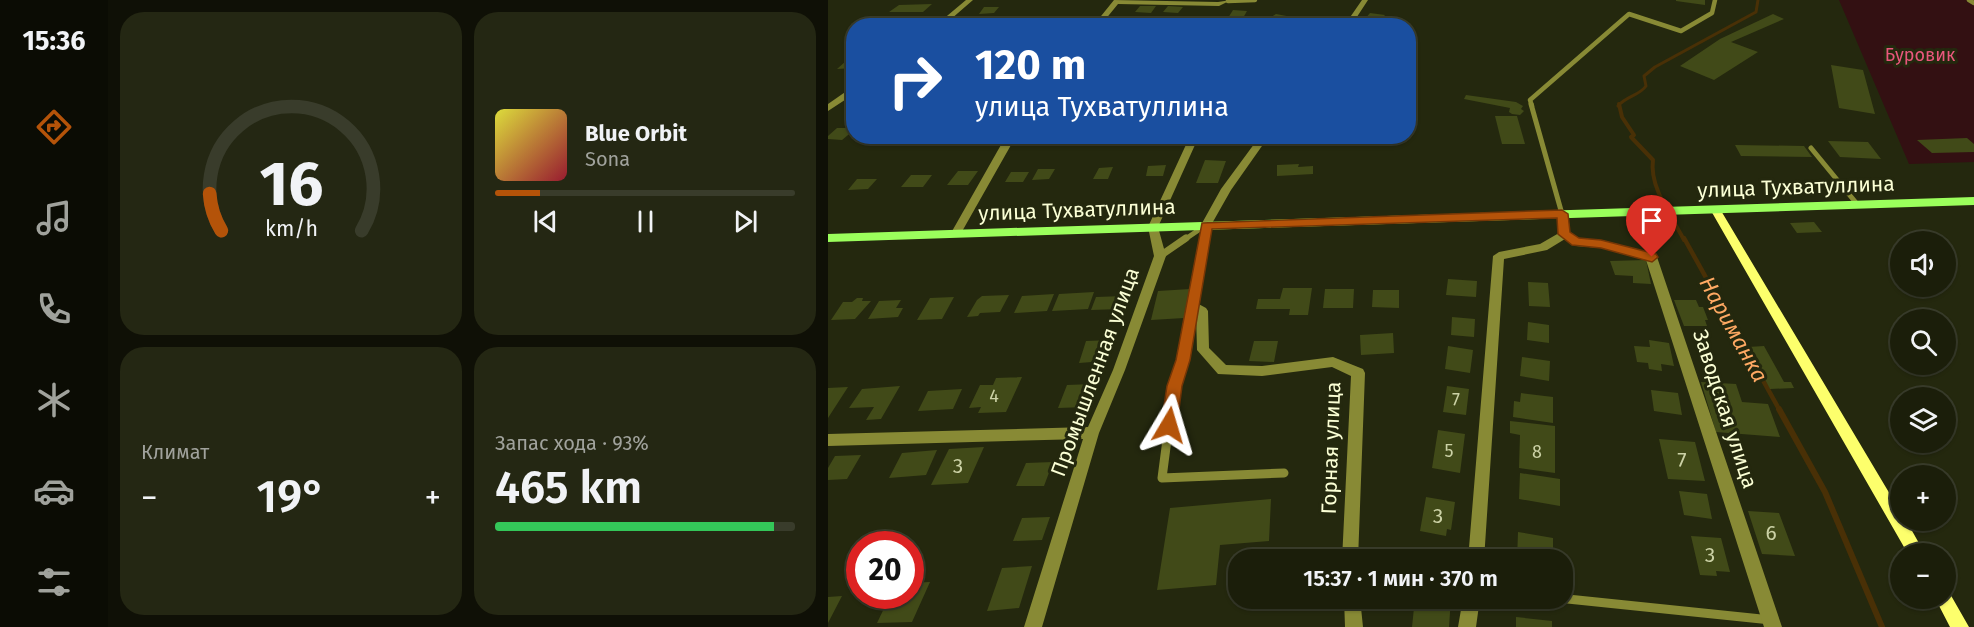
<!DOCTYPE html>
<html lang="ru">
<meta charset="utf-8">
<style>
:root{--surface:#1b1e0a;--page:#242713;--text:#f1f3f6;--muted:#a0a29c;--line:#393c2b;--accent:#b45309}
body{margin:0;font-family:"Fira Sans",sans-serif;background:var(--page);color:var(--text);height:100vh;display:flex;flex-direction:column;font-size:22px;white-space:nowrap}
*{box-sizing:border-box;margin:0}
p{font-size:20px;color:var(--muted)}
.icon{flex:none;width:33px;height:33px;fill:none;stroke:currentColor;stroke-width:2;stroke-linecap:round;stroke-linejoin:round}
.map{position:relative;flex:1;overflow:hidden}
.sheet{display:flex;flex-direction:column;gap:12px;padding:12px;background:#0f1006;width:720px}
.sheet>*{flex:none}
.guide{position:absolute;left:18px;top:18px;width:570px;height:126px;border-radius:24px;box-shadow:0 2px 4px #0004,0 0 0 2px var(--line);background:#1a4fa0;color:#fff;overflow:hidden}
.buttons{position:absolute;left:1062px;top:231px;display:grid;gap:12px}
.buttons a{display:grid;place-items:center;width:66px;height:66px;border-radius:50%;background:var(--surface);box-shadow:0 2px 4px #0004,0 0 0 2px var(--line);font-size:30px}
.speed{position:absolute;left:18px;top:531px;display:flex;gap:12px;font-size:30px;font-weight:700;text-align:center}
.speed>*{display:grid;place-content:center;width:78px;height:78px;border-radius:50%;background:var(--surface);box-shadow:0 2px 4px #0004,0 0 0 2px var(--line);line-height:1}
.speed .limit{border:9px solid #d22;background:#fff;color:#111}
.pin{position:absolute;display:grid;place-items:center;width:51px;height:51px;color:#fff;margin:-62px -26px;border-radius:50% 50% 50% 0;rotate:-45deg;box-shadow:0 0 6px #0007}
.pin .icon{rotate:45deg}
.me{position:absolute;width:66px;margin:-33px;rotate:7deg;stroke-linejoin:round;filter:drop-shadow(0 0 4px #0008)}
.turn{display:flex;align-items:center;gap:21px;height:126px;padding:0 30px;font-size:27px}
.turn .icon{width:78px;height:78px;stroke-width:2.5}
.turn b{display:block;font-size:42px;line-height:51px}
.big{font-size:45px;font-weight:600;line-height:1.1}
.sheet .widget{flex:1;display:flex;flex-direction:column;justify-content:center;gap:9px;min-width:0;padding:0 21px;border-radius:24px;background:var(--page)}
.sheet .dial{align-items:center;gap:0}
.dial svg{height:156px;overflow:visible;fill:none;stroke:var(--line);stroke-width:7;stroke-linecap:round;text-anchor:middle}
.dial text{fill:var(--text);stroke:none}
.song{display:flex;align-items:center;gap:18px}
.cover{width:72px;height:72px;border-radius:9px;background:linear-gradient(135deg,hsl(60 70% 55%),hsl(350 70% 35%))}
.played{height:6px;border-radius:3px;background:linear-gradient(90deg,var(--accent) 15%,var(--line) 15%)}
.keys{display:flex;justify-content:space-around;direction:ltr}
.heat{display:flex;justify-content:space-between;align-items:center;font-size:33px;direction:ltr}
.charge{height:9px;border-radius:4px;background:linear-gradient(90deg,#34c759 93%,var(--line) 0)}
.sheet .tiles{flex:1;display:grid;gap:12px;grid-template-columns:repeat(2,1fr)}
.trip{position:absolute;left:400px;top:549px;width:345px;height:60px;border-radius:24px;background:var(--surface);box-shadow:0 2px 4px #0004,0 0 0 2px var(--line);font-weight:600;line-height:60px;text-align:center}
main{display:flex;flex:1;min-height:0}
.tabs{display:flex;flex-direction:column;width:108px;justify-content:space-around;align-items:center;background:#0b0c04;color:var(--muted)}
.tabs .icon{width:42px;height:42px}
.tabs .selected{color:var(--accent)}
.tabs b{font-size:27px;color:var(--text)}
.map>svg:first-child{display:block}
.green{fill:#331012}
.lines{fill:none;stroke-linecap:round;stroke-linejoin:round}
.stream-far3{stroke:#493006;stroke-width:3}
.stream-far2{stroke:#493006;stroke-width:4}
.stream-far1{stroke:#493006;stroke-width:4.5}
.stream{stroke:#493006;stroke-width:6}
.building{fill:#414a18}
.lane-far3{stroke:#888a35;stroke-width:4.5}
.lane-far2{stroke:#888a35;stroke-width:5}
.lane-far1{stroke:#888a35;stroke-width:7}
.lane{stroke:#888a35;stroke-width:9}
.street{fill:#888a35;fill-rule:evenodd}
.secondary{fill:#fdff6c;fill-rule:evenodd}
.primary{fill:#9bff5c;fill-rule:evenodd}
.route{fill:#b45309;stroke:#753606;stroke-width:1.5}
.labels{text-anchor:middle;stroke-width:6;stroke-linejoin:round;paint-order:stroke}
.far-park-label{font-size:18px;fill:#e9577d;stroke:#24280e}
.number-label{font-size:18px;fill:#ccd2a6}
.street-label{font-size:21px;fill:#fbffd5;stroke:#24280e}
.near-number-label{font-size:21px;fill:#ccd2a6}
.water-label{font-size:22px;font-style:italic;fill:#ffa963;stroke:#24280e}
</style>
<main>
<nav class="tabs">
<b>15:36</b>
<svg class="icon selected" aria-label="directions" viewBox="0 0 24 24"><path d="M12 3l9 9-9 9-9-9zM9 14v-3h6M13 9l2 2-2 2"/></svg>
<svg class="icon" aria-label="music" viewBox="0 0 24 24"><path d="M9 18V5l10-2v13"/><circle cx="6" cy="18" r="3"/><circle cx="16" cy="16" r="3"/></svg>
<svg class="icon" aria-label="phone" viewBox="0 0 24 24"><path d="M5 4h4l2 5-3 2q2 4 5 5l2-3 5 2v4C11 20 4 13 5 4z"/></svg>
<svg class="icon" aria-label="climate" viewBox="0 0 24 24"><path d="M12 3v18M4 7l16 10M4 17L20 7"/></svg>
<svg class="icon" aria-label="car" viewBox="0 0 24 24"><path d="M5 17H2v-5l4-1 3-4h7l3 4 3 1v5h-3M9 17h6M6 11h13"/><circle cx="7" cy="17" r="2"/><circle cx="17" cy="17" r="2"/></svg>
<svg class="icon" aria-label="filters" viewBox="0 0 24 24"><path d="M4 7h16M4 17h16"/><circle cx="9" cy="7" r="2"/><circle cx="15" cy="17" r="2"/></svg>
</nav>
<section class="sheet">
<div class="tiles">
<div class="widget dial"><svg viewBox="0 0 100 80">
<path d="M14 69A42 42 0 1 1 86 69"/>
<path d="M14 69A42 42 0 0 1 8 50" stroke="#b45309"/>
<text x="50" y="56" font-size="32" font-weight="700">16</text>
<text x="50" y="72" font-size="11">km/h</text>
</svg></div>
<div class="widget">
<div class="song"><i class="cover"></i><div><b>Blue Orbit</b><p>Sona</p></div></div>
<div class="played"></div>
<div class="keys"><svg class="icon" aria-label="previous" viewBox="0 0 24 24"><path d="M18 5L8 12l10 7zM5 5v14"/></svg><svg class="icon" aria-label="pause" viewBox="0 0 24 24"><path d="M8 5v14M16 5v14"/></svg><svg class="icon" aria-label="next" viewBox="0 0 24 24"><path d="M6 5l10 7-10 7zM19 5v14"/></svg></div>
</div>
<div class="widget"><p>Климат</p>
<div class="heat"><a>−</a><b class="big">19°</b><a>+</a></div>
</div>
<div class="widget"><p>Запас хода · 93%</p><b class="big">465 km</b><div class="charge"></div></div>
</div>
</section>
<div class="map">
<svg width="1146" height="627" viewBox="0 0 1146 627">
<rect width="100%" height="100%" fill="#24280e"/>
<path class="green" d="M 1011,0 L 1146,0 L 1146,162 L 1081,164 Z"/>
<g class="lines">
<path class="stream-far3" d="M 790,106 C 798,96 811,96 818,86 L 816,76 L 827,67 L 928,12 L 930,0"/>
<path class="stream-far2" d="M 791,104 L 794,117 L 806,135 L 803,137 L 825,160 C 821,187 844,217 856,240"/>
<path class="stream-far1" d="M 856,238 L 952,411"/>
<path class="stream" d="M 951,409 L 997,492 L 1054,627"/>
</g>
<path class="building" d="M 848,0 L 877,0 L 877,5 L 848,1 Z
M 104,4 L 95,12 L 61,12 L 71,5 Z
M 312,6 L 328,6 L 323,13 L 307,12 Z
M 340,6 L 355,7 L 350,13 L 335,12 Z
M 156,7 L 171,7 L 166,13 L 151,14 Z
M 405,10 L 419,11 L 415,18 L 400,18 Z
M 542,13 L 557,15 L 551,22 L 536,20 Z
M 448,14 L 464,17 L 456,23 L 440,19 Z
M 945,14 L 956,19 L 903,42 L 930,52 L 886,80 L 852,66 L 892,39 Z
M 145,18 L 159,18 L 150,25 L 137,24 Z
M 495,18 L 509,19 L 506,25 L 491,24 Z
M 238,19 L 251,19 L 246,26 L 233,26 Z
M 26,60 L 26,68 L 9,69 L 18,61 Z
M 1003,65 L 1035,70 L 1047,114 L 1011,108 Z
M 638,95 L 688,102 L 695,106 L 693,109 L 696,111 L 692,115 L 684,114 L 681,112 L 682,108 L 636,99 Z
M 667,116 L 689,116 L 697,144 L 674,144 Z
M 9,128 L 26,128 L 26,130 L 14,140 L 0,139 L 0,136 Z
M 86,136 L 110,136 L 107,140 L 83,140 Z
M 383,136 L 406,136 L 404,141 L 382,140 Z
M 1139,138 L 1146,144 L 1146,152 L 1104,153 L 1089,140 Z
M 1000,141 L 1040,142 L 1053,159 L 1012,157 Z
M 907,145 L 976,146 L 984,157 L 913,156 Z
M 377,160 L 398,161 L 390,183 L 368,183 Z
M 471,164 L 470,167 L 485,166 L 485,174 L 449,176 L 449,165 Z
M 338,165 L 335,176 L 318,176 L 320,166 Z
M 285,167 L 280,179 L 265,179 L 271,168 Z
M 210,169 L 227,169 L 221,179 L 204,180 Z
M 130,171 L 150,171 L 140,185 L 119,185 Z
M 183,172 L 201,172 L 195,182 L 177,182 Z
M 83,175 L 104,175 L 95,187 L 73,187 Z
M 29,179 L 49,179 L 40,189 L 20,190 Z
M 986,222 L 994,232 L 969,233 L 962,223 Z
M 818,260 L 823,284 L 805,283 L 805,276 L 787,275 L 782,261 Z
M 620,279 L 649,281 L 648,297 L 618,295 Z
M 700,282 L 720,283 L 722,307 L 701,306 Z
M 455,288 L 484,288 L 480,315 L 461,315 L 462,309 L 428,309 L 430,299 L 452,299 Z
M 362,289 L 356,318 L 323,320 L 330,291 Z
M 497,289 L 526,289 L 525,308 L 495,308 Z
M 545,290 L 571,290 L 571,308 L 544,307 Z
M 266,292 L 260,309 L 224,311 L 231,294 Z
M 226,294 L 219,311 L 186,313 L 194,296 Z
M 181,295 L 172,312 L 152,313 L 150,316 L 139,317 L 149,300 L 154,296 Z
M 297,296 L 293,309 L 263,310 L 268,297 Z
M 126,297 L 114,319 L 89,320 L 102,298 Z
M 29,298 L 35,298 L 34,301 L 43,301 L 27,319 L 3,320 L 15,302 L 24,302 Z
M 73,300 L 68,308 L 75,308 L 70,317 L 40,319 L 51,301 Z
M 846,300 L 868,300 L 871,307 L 875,307 L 880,320 L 877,320 L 879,326 L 856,326 Z
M 624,317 L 647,319 L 646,337 L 623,335 Z
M 700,322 L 721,325 L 721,343 L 699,340 Z
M 565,333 L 566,353 L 533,355 L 532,335 Z
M 284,340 L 277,361 L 251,363 L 258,341 Z
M 821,340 L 841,343 L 846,366 L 833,364 L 834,371 L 821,369 L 820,363 L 809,362 L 806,346 L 822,347 Z
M 426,341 L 450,341 L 446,362 L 421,361 Z
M 620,346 L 645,350 L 642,373 L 617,369 Z
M 936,346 L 956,382 L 963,382 L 966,388 L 942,389 L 920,347 Z
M 694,357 L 722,361 L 721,381 L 692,376 Z
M 194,377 L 178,412 L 150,413 L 153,407 L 141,408 L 152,385 L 165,385 L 168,378 Z
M 873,382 L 908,384 L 914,402 L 940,404 L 952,437 L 888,432 Z
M 265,384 L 257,407 L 230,408 L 239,385 Z
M 72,386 L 53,419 L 38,420 L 46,407 L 21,408 L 34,389 Z
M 619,386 L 641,389 L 638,415 L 615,412 Z
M 20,387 L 0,418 L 0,388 Z
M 134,389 L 125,409 L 90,411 L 100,391 Z
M 823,390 L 850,393 L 854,415 L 826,411 Z
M 693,393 L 725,397 L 725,423 L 685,417 L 686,401 L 692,402 Z
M 682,421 L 727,426 L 727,473 L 691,468 L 692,435 L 682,433 Z
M 610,430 L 637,434 L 632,473 L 604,468 Z
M 831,439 L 867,442 L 877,481 L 840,479 Z
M 156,447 L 140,483 L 103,485 L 121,449 Z
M 109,450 L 98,475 L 61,478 L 74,453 Z
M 33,455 L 19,479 L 0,480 L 0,468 L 7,456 Z
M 225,462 L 216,486 L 188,486 L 198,463 Z
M 692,473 L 732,479 L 732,506 L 691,499 Z
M 851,491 L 879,494 L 884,519 L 856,515 Z
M 598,497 L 627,502 L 623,530 L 619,529 L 618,536 L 592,531 Z
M 443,499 L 441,541 L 392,545 L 388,585 L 329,590 L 342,508 Z
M 920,511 L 951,513 L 967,556 L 934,554 Z
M 222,517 L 214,540 L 185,541 L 194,518 Z
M 690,532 L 725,538 L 725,560 L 689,560 Z
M 863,536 L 893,538 L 902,572 L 888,571 L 889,576 L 872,575 Z
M 204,566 L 191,608 L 159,611 L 174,568 Z
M 102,582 L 84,622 L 49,623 L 62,596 L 82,596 L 82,583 Z
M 14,596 L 0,623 L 0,597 Z
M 587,598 L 623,598 L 621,627 L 584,627 Z
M 688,617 L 724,621 L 724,627 L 688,627 Z"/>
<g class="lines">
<path class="lane-far3" d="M 1141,0 L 1146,3
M 400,1 L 427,0
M 704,106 L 702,100 L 801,14 L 853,31 L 884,13 L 887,0"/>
<path class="lane-far2" d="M 703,104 L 734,214
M 983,148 L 1029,204
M 356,240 L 378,225
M 375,240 L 378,225"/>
<path class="lane-far1" d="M 332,256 L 358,238
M 343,411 L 346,386 L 355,360 L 376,238"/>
<path class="lane" d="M 343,409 L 334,478 L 456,473
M 730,598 L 943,620"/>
<path class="street" d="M 138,0 L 145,0 L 115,26 L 107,26 Z
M 286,0 L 390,2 L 403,0 L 391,6 L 290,4 L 272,26 L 265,26 Z
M 534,0 L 540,0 L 523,26 L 516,26 Z
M 23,88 L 26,88 L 26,94 L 0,111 L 0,104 Z
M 178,136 L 187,136 L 186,139 L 290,136 L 286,139 L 183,145 L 132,235 L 124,235 L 123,233 Z
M 362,136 L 371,136 L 330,227 L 338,256 L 297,370 L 271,433 L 214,627 L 196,627 L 255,439 L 0,446 L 0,434 L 260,427 L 285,370 L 326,256 L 320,227 Z
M 432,136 L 441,136 L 403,190 L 382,227 L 374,227 L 373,225 L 393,189 Z
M 734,211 L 739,214 L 742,232 L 751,239 L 773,240 L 827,254 L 829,257 L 954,627 L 936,627 L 818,260 L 773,248 L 748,246 L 737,239 L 719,250 L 676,259 L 656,560 L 640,560 L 665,256 L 671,252 L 712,244 L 731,233 L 729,214 Z
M 365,301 L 378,308 L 380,311 L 381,348 L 398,365 L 434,366 L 505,357 L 535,369 L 537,373 L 530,560 L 514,560 L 523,376 L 504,367 L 434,376 L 390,374 L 369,350 L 368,313 L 359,305 Z
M 516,598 L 532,598 L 535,627 L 517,627 Z
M 635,598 L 652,598 L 648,627 L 630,627 Z"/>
<path class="secondary" d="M 887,206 L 892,209 L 1072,511 L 1072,520 L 1078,520 L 1097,554 L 1080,554 L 882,209 Z
M 1118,591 L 1121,592 L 1141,627 L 1122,627 L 1107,598 L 1118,598 Z"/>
<path class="primary" d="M 1146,197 L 1146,205 L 0,242 L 0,234 Z"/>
</g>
<path class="route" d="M 734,210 L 740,214 L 742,232 L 751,238 L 773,240 L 828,254 L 830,257 L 824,262 L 773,248 L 744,245 L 730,234 L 729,218 L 384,229 L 362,360 L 354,386 L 349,425 L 347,430 L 341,432 L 336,430 L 333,425 L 339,386 L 348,360 L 374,223 Z"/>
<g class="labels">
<g class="far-park-label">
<text x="1092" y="61">Буровик</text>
</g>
<g class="number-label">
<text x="166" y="402">4</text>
<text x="628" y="406">7</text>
<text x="621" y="457">5</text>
<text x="709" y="458">8</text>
</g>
<g class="street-label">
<text transform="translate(968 187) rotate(-2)" y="7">улица Тухватуллина</text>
<text transform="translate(249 210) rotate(-2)" y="7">улица Тухватуллина</text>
<text transform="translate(267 372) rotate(-70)" y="7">Промышленная улица</text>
<text transform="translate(897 409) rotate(72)" y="7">Заводская улица</text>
<text transform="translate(503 448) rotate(-88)" y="7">Горная улица</text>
</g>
<g class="near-number-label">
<text x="854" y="467">7</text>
<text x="130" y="473">3</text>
<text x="610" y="523">3</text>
<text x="943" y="540">6</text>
<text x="882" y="562">3</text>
</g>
<g class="water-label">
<text transform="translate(906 329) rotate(61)" y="8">Нариманка</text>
</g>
</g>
</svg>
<div class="buttons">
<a><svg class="icon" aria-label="sound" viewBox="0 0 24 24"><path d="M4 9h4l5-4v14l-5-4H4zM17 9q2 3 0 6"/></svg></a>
<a><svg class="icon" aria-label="search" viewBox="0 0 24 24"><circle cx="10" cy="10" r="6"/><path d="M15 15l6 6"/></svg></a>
<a><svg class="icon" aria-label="layers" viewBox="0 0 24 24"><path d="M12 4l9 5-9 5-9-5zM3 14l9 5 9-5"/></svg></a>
<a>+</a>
<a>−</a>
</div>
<div class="speed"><div class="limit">20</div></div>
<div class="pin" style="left:824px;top:257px;background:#d93025"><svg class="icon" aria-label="arrive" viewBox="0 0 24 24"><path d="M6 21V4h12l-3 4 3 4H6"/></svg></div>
<svg class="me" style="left:341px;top:425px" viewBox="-20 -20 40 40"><path d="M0-17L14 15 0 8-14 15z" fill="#b45309" stroke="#fff" stroke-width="4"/></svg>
<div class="trip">15:37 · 1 мин · 370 m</div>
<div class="guide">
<div class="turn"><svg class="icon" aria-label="right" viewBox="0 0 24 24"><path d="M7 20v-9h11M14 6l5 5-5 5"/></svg><div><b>120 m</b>улица Тухватуллина</div></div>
</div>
</div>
</main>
